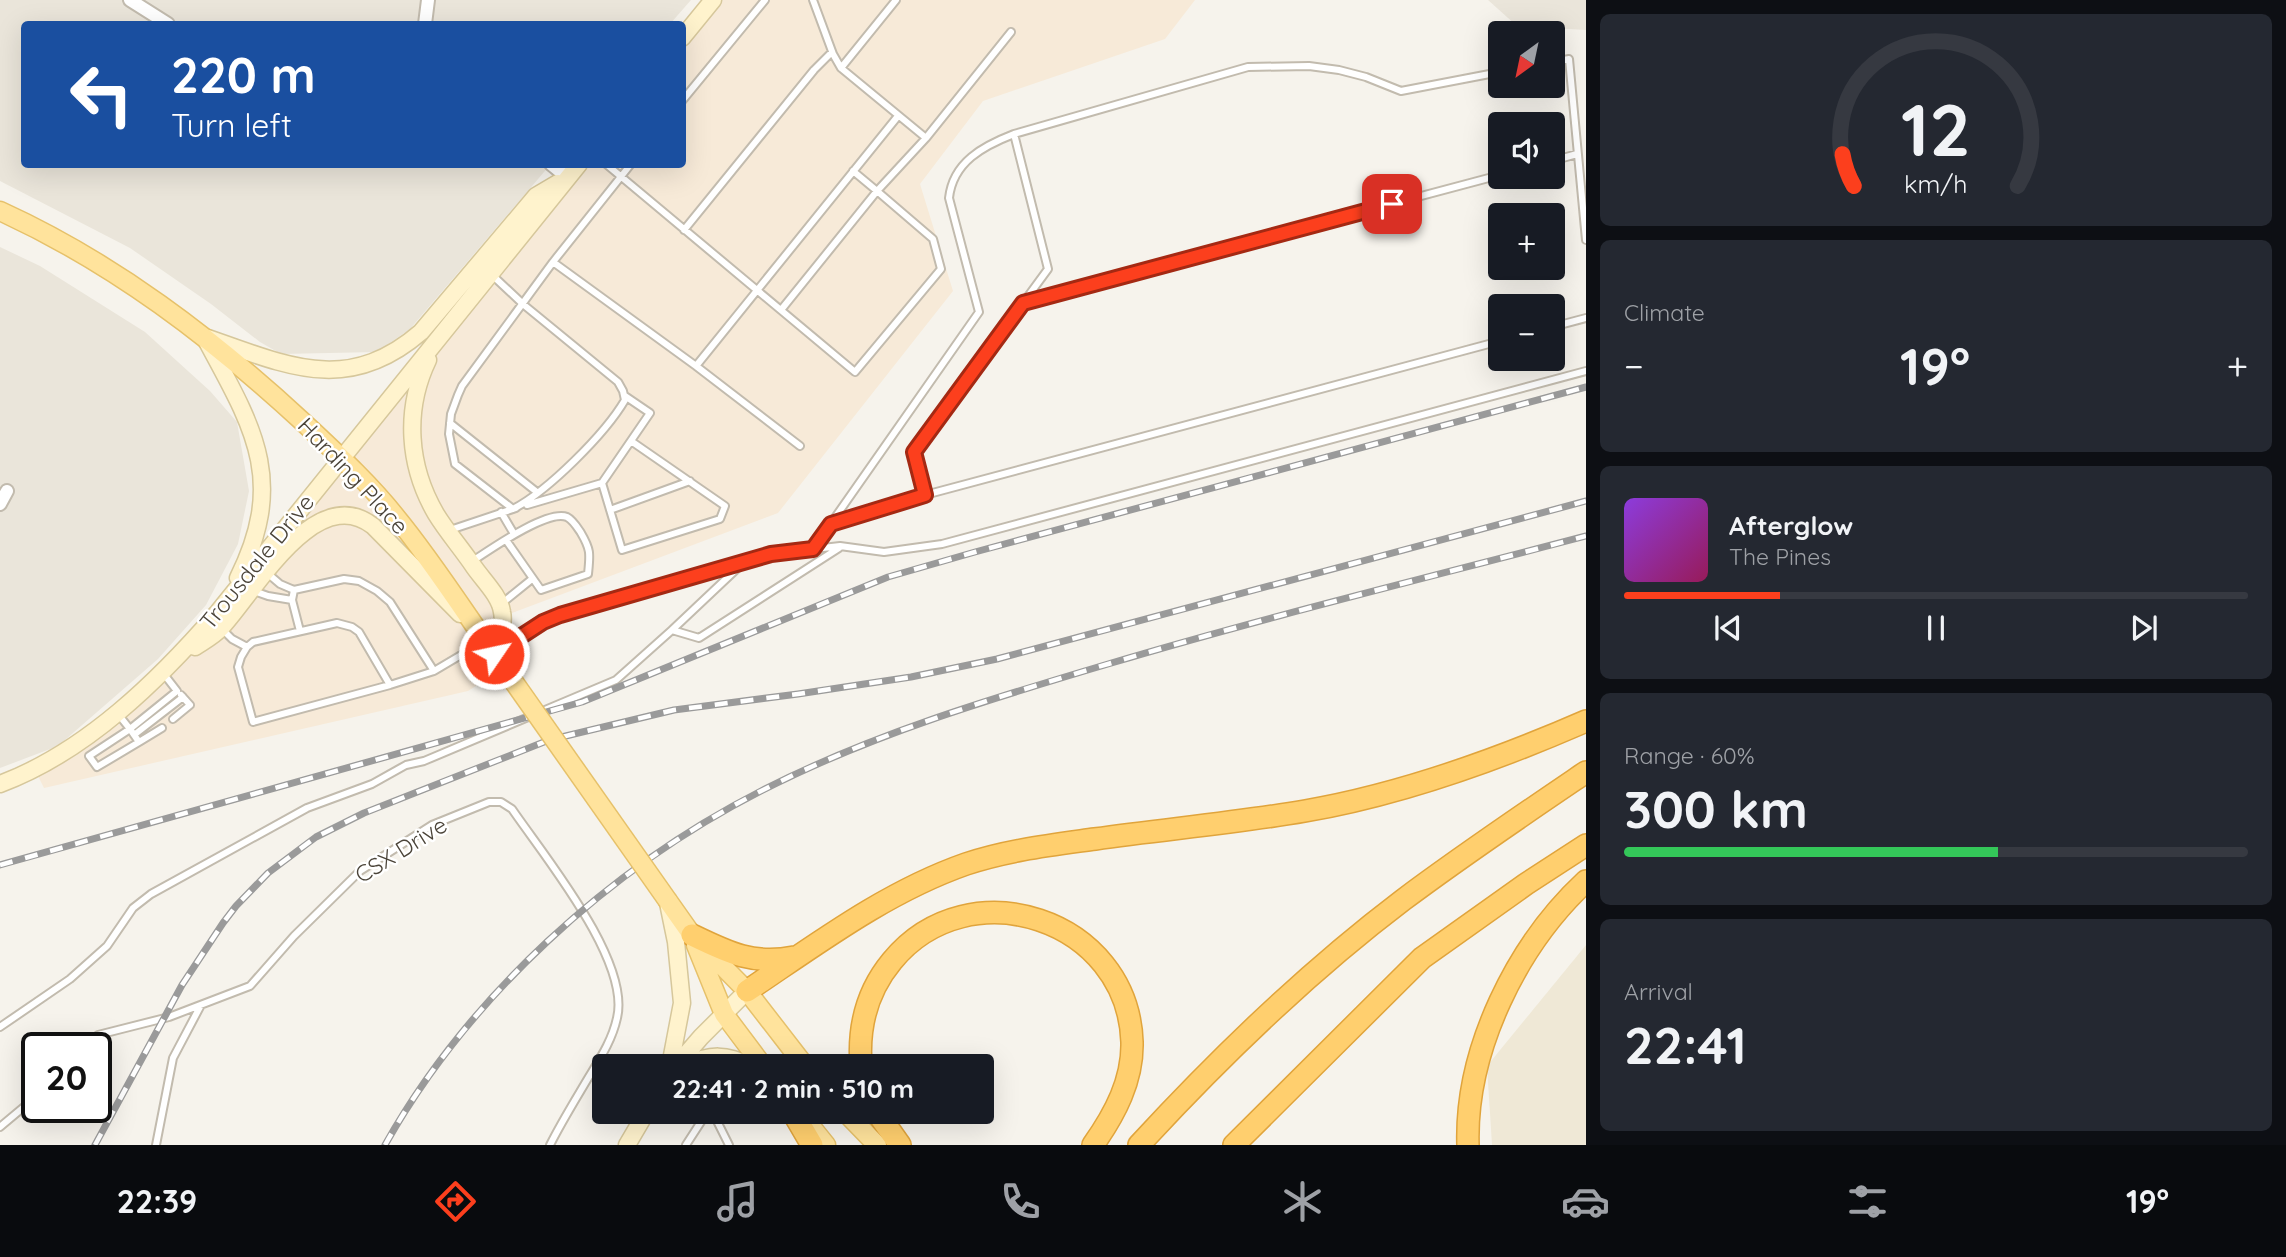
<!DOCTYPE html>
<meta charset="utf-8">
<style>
:root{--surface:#171b24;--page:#242831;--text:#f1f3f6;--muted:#9ea1a6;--line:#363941;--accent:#fc3f1d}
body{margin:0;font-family:Quicksand,sans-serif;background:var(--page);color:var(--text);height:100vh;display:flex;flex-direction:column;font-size:26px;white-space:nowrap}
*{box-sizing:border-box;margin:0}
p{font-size:23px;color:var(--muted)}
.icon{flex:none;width:38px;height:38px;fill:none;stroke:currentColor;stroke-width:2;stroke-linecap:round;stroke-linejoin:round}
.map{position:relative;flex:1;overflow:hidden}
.side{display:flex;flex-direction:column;gap:14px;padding:14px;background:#0d0f14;width:700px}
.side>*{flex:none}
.hud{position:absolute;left:21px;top:21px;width:665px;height:147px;border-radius:7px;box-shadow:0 7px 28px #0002;background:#1a4fa0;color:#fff;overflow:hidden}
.needle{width:46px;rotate:213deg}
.fabs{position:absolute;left:1488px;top:21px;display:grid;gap:14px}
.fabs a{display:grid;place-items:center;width:77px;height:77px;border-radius:7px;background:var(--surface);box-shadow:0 7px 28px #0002;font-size:35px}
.speed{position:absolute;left:21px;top:1032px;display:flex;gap:14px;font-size:35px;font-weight:700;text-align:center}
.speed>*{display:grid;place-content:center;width:91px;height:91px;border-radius:50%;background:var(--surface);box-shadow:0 7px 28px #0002;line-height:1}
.speed .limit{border:4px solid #111;border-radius:10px;background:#fff;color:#111}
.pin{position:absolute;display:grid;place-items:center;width:60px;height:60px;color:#fff;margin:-30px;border-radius:14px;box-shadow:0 4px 10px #0006}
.me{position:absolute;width:77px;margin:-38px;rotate:56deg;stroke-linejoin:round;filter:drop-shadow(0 0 5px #0008)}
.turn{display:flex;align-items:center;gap:24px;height:147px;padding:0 35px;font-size:32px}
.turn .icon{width:91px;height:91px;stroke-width:2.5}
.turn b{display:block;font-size:49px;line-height:60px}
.big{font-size:52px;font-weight:700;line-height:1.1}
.side .widget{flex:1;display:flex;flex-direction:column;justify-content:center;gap:10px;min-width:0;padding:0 24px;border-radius:10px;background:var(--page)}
.side .dial{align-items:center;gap:0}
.dial svg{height:182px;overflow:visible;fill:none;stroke:var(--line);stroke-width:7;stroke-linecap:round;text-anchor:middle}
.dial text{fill:var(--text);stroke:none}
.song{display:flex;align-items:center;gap:21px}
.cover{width:84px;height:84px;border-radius:10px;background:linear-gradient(135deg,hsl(270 70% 55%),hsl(330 70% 35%))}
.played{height:7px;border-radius:4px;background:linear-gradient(90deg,var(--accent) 25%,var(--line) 25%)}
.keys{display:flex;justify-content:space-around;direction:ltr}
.heat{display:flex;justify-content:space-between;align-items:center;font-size:38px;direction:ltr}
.charge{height:10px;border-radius:5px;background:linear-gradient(90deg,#34c759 60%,var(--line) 0)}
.trip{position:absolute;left:592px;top:1054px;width:402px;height:70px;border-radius:7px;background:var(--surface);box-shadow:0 7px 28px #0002;font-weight:700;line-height:70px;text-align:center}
.menu{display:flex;height:112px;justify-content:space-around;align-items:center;background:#090b0e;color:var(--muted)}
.menu .icon{width:49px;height:49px}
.menu .selected{color:var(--accent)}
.menu b{font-size:32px;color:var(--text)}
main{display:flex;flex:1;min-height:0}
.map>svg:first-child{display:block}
.residential{fill:#eae5da}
.commercial{fill:#f7ead8}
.education{fill:#efe8d6}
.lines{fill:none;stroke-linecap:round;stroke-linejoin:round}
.lane-casing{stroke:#c2bbae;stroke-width:10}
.street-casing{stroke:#c2bbae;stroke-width:16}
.secondary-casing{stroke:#d6c79b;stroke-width:19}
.primary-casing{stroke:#e6c16a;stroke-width:21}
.highway-casing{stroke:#e0a43c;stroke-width:24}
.lane{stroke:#fff;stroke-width:6}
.street{stroke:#fff;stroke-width:12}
.secondary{stroke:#fff3cd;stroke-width:16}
.primary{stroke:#ffe39c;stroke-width:18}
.highway{stroke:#ffcf6e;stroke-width:21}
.rail-casing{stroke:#9a9a9a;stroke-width:7}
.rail{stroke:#fff;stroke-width:4.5;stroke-dasharray:13;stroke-linecap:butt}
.primary-bridge-casing{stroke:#e6c16a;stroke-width:21;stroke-linecap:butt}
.primary-bridge{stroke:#ffe39c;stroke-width:18}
.route-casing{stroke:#a42913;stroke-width:18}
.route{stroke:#fc3f1d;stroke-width:12}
.labels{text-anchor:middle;stroke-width:5;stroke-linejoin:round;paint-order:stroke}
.street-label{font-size:23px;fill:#4b4439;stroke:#fff}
</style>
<main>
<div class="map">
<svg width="1586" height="1145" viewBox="0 0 1586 1145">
<rect width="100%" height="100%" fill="#f6f3ec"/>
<path class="residential" d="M 0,0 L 691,0 L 670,24 L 24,24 L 24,164 L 550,165 L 410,329 L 377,352 L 281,354 L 260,342 L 211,304 L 130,248 L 0,181 Z
M 1488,0 L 1586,0 L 1586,30 L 1517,26 Z
M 0,247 L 40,266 L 145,332 L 210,391 L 237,422 L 249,491 L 238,544 L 206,605 L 158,659 L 58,746 L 0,768 Z"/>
<path class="commercial" d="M 713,0 L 1195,0 L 1165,39 L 983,101 L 920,184 L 953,291 L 778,513 L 475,627 L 504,668 L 468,691 L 44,788 L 34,768 L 155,680 L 579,165 L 682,164 L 683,37 Z"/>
<path class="education" d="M 1586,945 L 1586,1145 L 1492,1145 L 1487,1066 Z"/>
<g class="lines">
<g class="lane-casing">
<path id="lane" d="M 813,0 L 833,54 L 841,68 L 896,0
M 1552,62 L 1569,59 L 1586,240
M 841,68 L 926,138
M 682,101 L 765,0
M 1014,134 L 1048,269 L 914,452 L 925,495 L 1500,341
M 1552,161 L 1577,154
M 606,164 L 855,372 L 941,269 L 933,239 L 877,191 L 926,138 L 1011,32
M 631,164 L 553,262 L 696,366
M 684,230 L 814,70 L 832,52
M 491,274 L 524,305 L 618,382 L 623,391 L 625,400 C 605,434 548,491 513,509 L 455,464 L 449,434 L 451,414 L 458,395 L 462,386 L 553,262
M 1023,302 L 1500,175
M 781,310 L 877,191 L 853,171
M 1552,327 L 1586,318
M 625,396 L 650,413 L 602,483 L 622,550 L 720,519 L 725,506 L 631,441
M 450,423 L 538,493
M 800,446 L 696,366 L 898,116
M 527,505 L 602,483
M 610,510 L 690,481
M 501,512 L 514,534
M 831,524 L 925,495
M 450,530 L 516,508
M 813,549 L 979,312 L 949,198 C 953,162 983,146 1014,134 L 1248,67 L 1309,66 L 1339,70 L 1366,77 L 1401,91 L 1500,72
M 471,562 C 488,551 547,509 567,517 C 573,520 577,527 581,533 C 591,550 590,554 588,574 L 541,590 L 506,540
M 744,562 L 672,630 L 699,638 L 839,548
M 266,572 L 280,584 L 294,590 L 344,579 L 359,581 L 377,591 L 390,602 L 434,671 L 483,642
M 294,590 L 292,600 L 300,631
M 254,591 L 268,596 L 292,600
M 501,604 L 532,579
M 221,628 L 232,639 L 247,647
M 499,651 L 543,622 L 560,615 L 771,554 L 840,546 L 884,552 L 942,544 L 1586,371
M 390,685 L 359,632 L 352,627 L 337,623 L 253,642 L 247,647 L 241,657 L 238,667 L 253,722 L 390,685 L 434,671
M 118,714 L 130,729 L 89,756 L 97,767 L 139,742
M 173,719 L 190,705 L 181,695
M 162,728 L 139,742 L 130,729 L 177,691 L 163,673
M 134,735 L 183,697
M 0,1027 L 70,979 L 107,946 L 133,908 L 151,894 L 307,808 L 372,784 L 406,765 L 424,761 L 616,680 L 672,630
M 85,1048 L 98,1035 L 169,1017 L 250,986 L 294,936 L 360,871 L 432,825 L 489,802 L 501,802 L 512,809 C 544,856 631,961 617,1018 C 612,1041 599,1060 587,1080 C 574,1102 561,1123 550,1145
M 712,1111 L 729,1145
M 0,1127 L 37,1096
M 156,1145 L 173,1058 L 201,1005
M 686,1145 L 708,1111"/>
</g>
<g class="street-casing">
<path id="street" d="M 130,0 L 168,24
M 425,24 L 428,0
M 551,164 L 567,177
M 0,504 L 7,491"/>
</g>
<g class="secondary-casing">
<path id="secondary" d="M 682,38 L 713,0
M 208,338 C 288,366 348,395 421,332 L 536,196 L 558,183
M 206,340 C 253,427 287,480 238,578
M 428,360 C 404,410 408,466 436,514 C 447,532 462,549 474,567 C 483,580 500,596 502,612 C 505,625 498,641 494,654
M 195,647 C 204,641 214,636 221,628 C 254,593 315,481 373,526 L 460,614
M 0,784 C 86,752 159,680 218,612 L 579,164
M 668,903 L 676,942 L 682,1003 L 670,1066
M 676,1066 L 701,1037 L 747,991
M 687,1066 C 709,1053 728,1054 750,1066
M 627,1145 L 647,1111"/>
</g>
<g class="primary-casing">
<path id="primary" d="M 0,211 C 114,263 212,338 303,422 C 335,452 369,483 396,517 C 434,563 469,619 504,668
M 668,901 L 692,935 L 747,991 L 805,1066
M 696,945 L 724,1014 L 763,1066
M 844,1111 L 877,1145
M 805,1119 L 826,1145"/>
</g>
<g class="highway-casing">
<path id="highway" d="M 692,935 C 729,953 753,965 794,957
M 747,991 C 817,944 886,892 966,864 C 1008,850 1052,845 1095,839 C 1165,829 1236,823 1305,811 C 1398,795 1499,759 1586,721
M 861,1066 C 858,1028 867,991 892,961 C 969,867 1128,919 1132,1042 C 1133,1080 1115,1114 1093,1145
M 792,1111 L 812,1145
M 876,1111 L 900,1145
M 1139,1145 C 1220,1057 1308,972 1403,900 C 1463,855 1524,814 1586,772
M 1234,1145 L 1422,958 L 1526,884 L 1586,845
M 1468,1145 C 1465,1050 1517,945 1586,881"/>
</g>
<use href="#lane" class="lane"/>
<use href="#street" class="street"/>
<use href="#secondary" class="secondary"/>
<use href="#primary" class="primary"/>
<use href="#highway" class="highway"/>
<g class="rail-casing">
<path id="rail" d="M 0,865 L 582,702 L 888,577 L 975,552 L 1586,387
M 95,1145 L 182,985 L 223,923 L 236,906 L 268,873 L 316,837 L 364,813 L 549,740 L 674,710 L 798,694 L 911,677 L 997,659 L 1586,501
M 385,1145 C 468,997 610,868 761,791 C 870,735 990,699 1108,664 C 1266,617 1426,578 1586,536"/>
</g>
<use href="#rail" class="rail"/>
<g class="primary-bridge-casing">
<path id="primary-bridge" d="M 504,668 L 668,901"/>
</g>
<use href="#primary-bridge" class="primary-bridge"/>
</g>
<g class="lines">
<g class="route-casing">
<path id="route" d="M 494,654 L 543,622 L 560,615 L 771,554 L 813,549 L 831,524 L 925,495 L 914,452 L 1023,303 L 1392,204"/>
</g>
<use href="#route" class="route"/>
</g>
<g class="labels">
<g class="street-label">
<text transform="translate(353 476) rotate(47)" y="8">Harding Place</text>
<text transform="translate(257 562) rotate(-51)" y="8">Trousdale Drive</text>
<text transform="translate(401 850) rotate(-32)" y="8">CSX Drive</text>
</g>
</g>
</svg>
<div class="fabs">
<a><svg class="needle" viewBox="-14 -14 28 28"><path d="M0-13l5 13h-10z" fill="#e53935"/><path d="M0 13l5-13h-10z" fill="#9ea1a6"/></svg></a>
<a><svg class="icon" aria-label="sound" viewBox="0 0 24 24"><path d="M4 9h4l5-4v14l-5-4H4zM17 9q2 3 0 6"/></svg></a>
<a>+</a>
<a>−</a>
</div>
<div class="speed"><div class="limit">20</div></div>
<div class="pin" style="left:1392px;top:204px;background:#d93025"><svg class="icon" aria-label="arrive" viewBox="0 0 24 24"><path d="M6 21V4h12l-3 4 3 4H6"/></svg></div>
<svg class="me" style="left:494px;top:654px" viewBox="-20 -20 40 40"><circle r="17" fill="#fc3f1d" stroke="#fff" stroke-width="3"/><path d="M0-11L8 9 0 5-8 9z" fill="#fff"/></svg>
<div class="trip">22:41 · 2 min · 510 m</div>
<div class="hud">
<div class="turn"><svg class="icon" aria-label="left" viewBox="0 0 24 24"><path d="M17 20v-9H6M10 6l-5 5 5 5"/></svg><div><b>220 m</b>Turn left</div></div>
</div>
</div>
<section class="side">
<div class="widget dial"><svg viewBox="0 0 100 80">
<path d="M14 69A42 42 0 1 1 86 69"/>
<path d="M14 69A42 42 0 0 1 9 55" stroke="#fc3f1d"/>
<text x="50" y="56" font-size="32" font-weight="700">12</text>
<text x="50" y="72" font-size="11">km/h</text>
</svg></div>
<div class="widget"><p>Climate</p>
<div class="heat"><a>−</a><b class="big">19°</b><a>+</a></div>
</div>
<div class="widget">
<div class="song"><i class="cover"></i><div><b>Afterglow</b><p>The Pines</p></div></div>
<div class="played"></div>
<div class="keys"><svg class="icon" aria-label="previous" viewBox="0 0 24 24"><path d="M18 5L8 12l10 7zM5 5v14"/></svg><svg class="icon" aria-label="pause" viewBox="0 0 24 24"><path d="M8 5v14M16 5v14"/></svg><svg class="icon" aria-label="next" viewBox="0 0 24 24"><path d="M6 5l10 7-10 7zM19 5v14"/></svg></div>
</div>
<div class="widget"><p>Range · 60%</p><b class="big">300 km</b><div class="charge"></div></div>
<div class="widget"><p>Arrival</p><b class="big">22:41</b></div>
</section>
</main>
<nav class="menu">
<b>22:39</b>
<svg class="icon selected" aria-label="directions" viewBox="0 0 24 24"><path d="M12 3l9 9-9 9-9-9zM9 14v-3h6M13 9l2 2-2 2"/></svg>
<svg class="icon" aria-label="music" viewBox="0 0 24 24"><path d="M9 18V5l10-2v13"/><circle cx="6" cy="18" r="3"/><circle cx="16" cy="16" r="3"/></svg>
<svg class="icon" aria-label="phone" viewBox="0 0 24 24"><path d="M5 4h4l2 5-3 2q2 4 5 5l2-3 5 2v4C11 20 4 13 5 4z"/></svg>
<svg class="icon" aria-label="climate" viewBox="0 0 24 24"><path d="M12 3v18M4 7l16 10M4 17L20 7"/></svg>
<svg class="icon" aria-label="car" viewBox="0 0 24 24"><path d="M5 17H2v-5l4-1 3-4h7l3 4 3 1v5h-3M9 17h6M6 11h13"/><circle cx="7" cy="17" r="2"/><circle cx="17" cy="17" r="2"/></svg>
<svg class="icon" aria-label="filters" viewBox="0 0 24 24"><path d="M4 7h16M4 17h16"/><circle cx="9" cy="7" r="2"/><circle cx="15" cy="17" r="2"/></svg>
<b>19°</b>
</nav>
